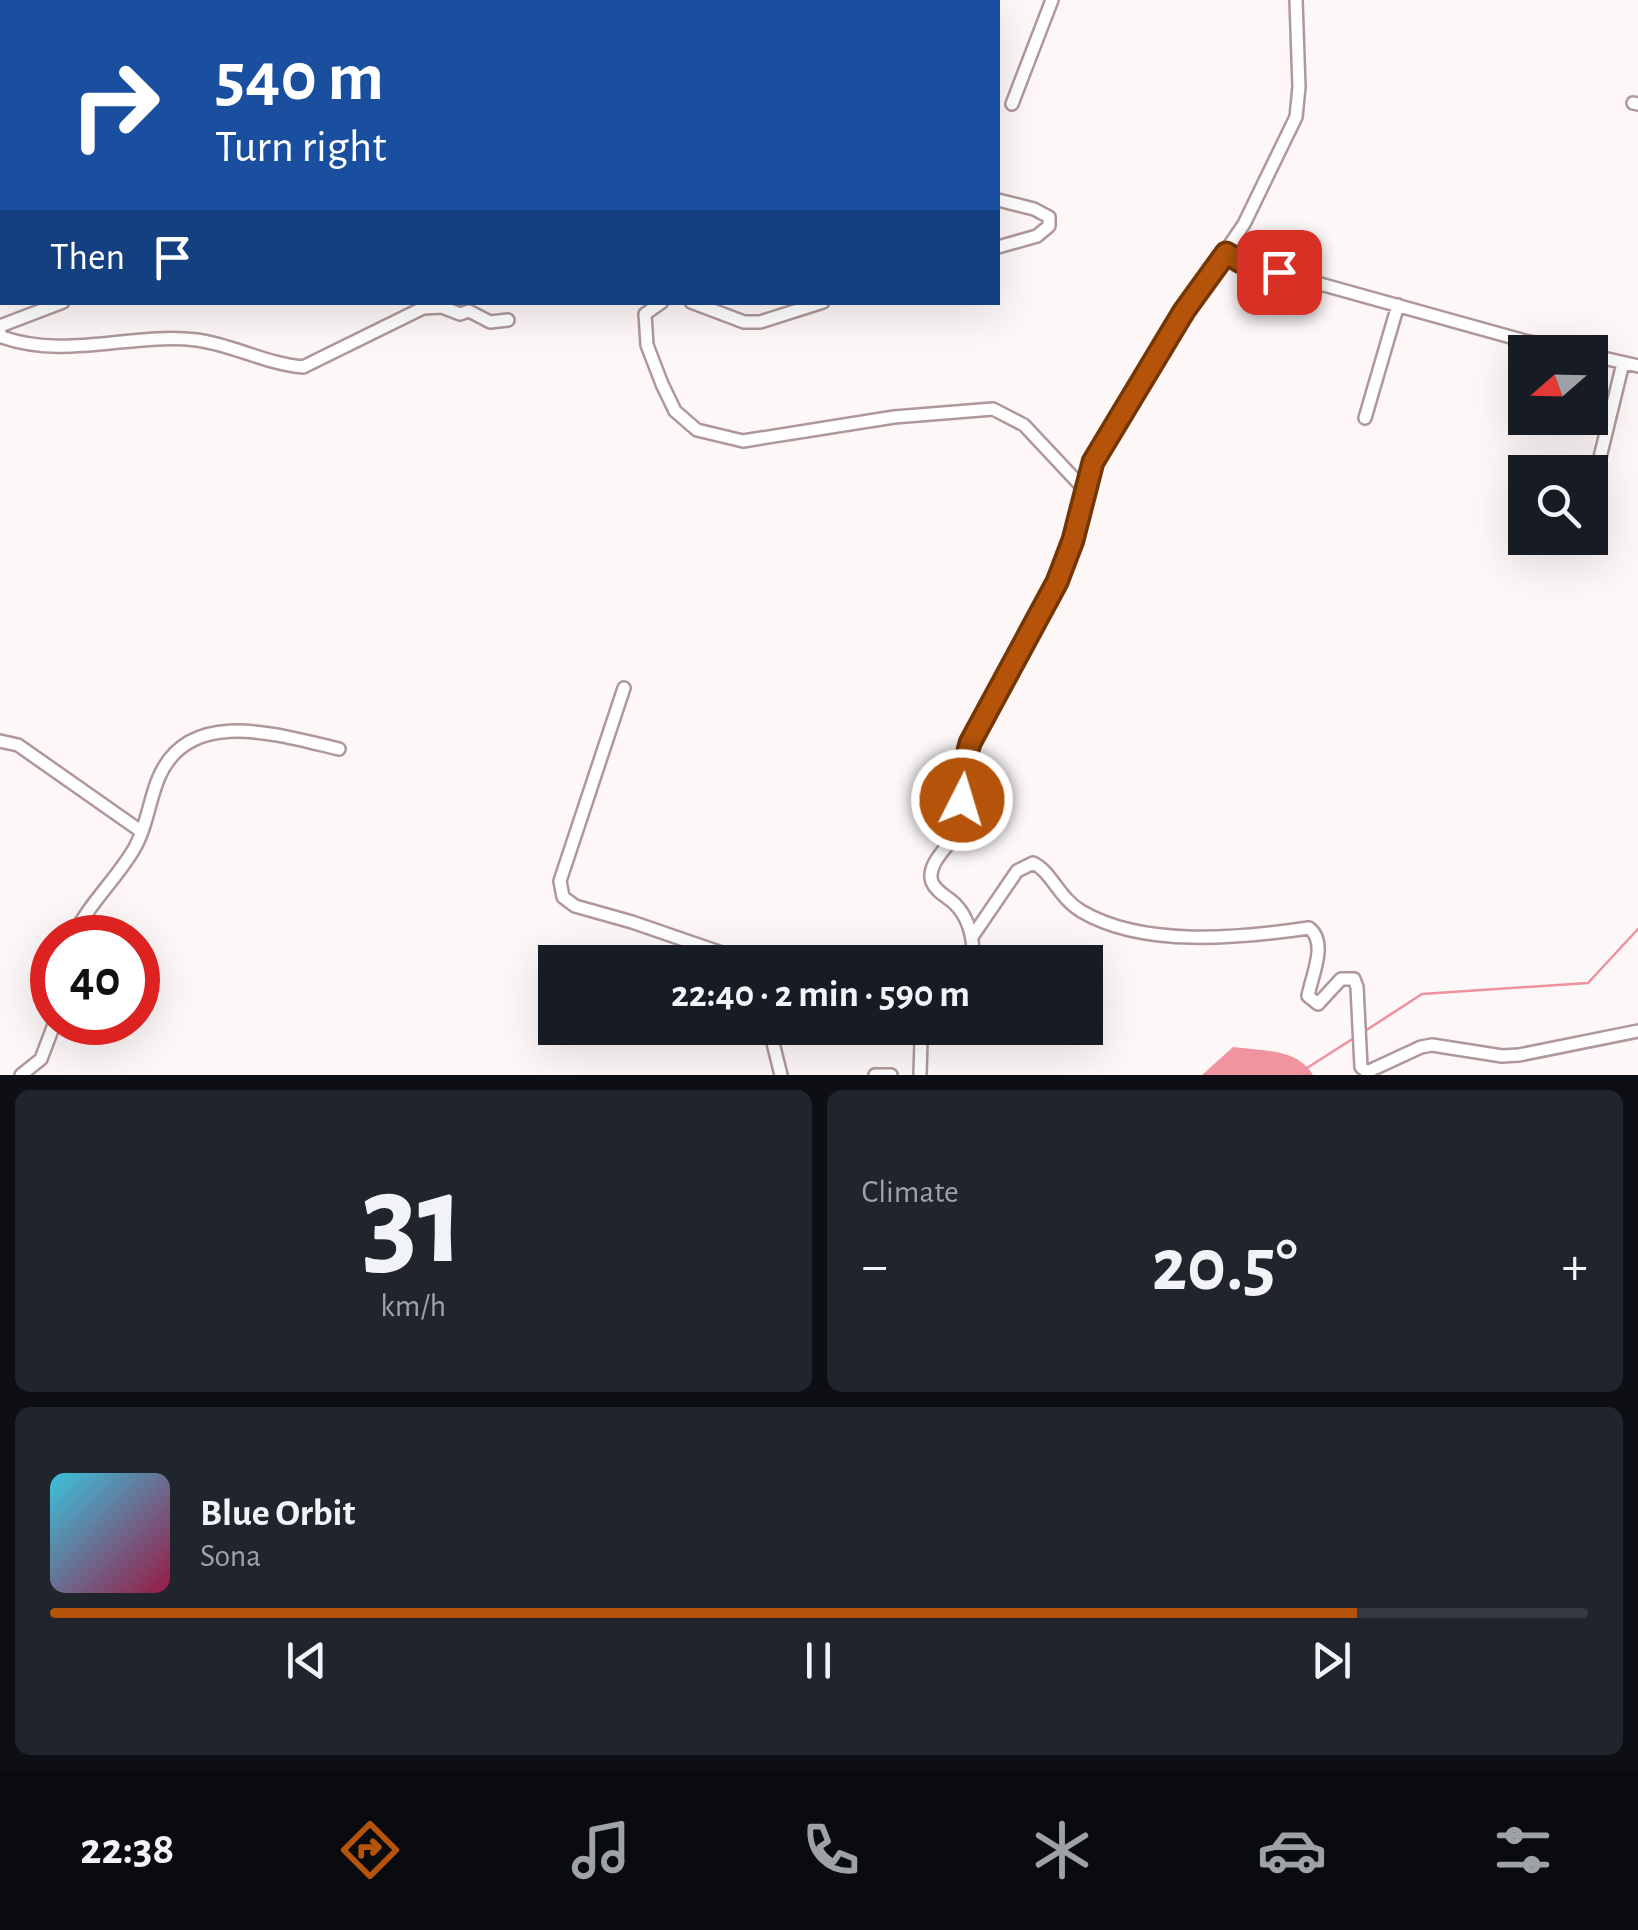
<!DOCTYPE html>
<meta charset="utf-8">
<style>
:root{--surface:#171b24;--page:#20242c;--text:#f1f3f6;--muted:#9ea1a6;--line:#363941;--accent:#b45309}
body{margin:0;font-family:"Alegreya Sans",sans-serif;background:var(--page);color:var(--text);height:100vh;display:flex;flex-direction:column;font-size:38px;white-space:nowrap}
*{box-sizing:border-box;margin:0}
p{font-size:32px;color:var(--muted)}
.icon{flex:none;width:55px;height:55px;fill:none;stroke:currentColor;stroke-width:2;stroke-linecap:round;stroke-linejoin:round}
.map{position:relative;height:1075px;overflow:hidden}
.sheet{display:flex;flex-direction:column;gap:15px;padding:15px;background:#0d0f14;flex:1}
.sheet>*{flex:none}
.guide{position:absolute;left:0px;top:0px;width:1000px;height:305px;box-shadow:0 10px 40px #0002;background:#1a4fa0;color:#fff;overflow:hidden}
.needle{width:65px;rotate:250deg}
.tools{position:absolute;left:1508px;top:335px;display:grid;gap:20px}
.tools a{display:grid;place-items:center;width:100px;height:100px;border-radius:0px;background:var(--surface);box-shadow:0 10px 40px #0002;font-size:50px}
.speed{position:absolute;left:30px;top:915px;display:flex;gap:20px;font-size:50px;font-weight:700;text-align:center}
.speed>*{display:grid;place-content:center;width:130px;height:130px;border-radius:50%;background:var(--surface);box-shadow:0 10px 40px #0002;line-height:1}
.speed .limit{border:15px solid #d22;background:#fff;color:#111}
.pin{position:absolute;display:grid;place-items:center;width:85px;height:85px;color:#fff;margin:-42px;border-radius:20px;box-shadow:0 5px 15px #0006}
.me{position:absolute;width:110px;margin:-55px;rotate:5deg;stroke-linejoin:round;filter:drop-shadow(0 0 8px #0008)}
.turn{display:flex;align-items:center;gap:35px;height:210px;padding:0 50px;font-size:45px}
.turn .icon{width:130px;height:130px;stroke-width:2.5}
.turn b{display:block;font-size:70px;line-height:85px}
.then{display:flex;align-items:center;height:95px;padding:0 50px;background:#0003;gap:20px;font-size:38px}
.big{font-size:75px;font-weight:700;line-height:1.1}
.sheet .card{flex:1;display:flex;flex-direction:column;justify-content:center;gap:15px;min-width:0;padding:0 35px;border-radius:15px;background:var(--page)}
.sheet .dial{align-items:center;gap:0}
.dial b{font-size:130px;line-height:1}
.song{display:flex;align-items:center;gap:30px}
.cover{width:120px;height:120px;border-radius:15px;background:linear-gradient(135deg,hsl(190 70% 55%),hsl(340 70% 35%))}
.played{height:10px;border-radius:5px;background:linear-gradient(90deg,var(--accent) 85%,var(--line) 85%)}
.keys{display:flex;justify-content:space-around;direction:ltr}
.heat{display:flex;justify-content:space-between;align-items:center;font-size:55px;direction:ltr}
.sheet .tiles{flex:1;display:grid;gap:15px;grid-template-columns:1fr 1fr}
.card:last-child{grid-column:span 2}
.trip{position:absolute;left:538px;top:945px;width:565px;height:100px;border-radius:0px;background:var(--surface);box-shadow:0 10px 40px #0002;font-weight:700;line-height:100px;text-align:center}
.tabs{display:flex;height:160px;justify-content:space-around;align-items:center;background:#090b0e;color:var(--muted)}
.tabs .icon{width:70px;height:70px}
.tabs .on{color:var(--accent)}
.tabs b{font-size:45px;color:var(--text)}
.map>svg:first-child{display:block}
.forest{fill:#f0959f}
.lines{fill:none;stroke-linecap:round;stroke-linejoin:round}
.stream{stroke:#ed929d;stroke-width:2.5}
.minor-casing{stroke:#b0989a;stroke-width:16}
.minor{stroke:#fff;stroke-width:11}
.route-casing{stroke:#753606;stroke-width:25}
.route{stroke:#b45309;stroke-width:18}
</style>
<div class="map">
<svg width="1638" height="1075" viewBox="0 0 1638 1075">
<rect width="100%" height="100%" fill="#fdf7f8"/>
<path class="forest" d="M 1233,1047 C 1261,1051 1298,1048 1313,1075 L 1202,1075 Z"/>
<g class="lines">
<path class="stream" d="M 1365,1031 L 1422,994 L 1588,983 L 1638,929
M 1296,1075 L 1354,1038"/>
<g class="minor-casing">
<path id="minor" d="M 203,0 L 218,2
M 325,2 L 325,0
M 1633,103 L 1638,104
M 1012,104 L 1052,0
M 998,200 L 1034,209 L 1049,217 L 1049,226 L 1037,236 L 998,247
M 1226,253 L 1241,262 L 1525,341 L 1580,352
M 662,302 L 645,314 L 647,345 L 662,384 L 675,411 L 697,430 L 743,441 L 894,417 L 993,409 L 1024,425 L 1084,489
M 691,302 L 744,322 L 760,322 L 823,302
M 0,326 L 63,302
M 0,333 L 2,337 C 67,360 132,332 197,340 C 233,345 267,364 303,367 L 423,308 L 442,307 L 460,314 L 469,311 L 490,322 L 508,320
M 1590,355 L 1638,366
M 1365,418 L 1398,305
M 1594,482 L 1623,363
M 624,688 L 560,881 L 563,897 L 575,906 L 632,922 L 748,962
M 0,741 L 18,745 L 142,832
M 972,937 L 1017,871 L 1033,863 C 1051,871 1059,898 1081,911 C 1143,948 1240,938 1309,928 C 1328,942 1312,975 1308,996 L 1318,1004 L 1341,979 L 1354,979 L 1357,987 L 1361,1067 L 1367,1072 L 1421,1047 L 1432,1045 L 1502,1056 L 1519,1055 L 1638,1031
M 73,938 C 87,905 116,880 134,849 C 147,827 149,800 159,777 C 190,705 282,736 339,749
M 973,962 C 974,942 970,919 955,904 C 948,897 936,892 932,882 C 925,863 953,843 960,828 C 968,812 959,798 960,781 C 961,768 965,755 970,743 L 1057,582 L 1073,540 L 1093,462 L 1172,330 L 1244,224 L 1296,117 L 1299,87 L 1296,0
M 774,1028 L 773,1043 L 781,1075
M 21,1075 L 41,1059 L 55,1022
M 875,1075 L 891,1075
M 920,1075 L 921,1040 L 927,1028"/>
</g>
<use href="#minor" class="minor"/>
</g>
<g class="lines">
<g class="route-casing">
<path id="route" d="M 962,800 L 960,782 L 970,743 L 1057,582 L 1073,540 L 1093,462 L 1184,311 L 1226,253 L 1241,262 L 1279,272"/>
</g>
<use href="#route" class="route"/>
</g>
</svg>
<div class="tools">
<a><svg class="needle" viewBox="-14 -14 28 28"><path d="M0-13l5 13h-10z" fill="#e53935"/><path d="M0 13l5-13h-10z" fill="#9ea1a6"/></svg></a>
<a><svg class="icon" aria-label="search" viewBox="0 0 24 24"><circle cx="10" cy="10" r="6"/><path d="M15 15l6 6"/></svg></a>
</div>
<div class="speed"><div class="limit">40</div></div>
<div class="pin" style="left:1279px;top:272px;background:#d93025"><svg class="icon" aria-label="arrive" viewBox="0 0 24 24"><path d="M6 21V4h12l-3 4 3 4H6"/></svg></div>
<svg class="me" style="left:962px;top:800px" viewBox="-20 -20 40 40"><circle r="17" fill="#b45309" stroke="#fff" stroke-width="3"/><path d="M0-11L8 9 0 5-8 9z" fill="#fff"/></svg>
<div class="trip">22:40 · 2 min · 590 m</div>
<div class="guide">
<div class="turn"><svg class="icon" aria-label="right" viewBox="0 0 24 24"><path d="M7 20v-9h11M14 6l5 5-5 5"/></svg><div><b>540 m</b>Turn right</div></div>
<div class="then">Then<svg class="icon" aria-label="arrive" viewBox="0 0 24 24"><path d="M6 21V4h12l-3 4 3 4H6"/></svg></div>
</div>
</div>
<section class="sheet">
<div class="tiles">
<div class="card dial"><b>31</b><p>km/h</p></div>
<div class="card"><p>Climate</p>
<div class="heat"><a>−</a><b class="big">20.5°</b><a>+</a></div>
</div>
<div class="card">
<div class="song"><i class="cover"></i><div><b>Blue Orbit</b><p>Sona</p></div></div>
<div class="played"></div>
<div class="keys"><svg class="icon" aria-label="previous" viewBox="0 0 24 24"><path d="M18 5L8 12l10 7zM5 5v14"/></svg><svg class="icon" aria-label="pause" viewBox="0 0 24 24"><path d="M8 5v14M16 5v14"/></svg><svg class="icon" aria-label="next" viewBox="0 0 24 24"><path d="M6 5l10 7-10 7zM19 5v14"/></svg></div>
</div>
</div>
</section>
<nav class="tabs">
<b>22:38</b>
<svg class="icon on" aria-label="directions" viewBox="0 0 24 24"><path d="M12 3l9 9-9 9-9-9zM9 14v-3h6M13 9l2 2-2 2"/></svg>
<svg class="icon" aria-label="music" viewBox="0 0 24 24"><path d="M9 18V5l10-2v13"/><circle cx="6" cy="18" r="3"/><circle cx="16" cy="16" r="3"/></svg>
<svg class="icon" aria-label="phone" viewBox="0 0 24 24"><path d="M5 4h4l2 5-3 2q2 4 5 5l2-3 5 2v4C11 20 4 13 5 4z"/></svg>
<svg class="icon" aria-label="climate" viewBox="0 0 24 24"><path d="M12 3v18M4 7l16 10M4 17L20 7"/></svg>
<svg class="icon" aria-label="car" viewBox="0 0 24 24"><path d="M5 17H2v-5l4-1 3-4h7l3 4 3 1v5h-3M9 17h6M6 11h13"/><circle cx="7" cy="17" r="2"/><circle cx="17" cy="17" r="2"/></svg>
<svg class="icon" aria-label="filters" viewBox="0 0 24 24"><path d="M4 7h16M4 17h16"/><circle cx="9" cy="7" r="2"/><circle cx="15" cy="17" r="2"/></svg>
</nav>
